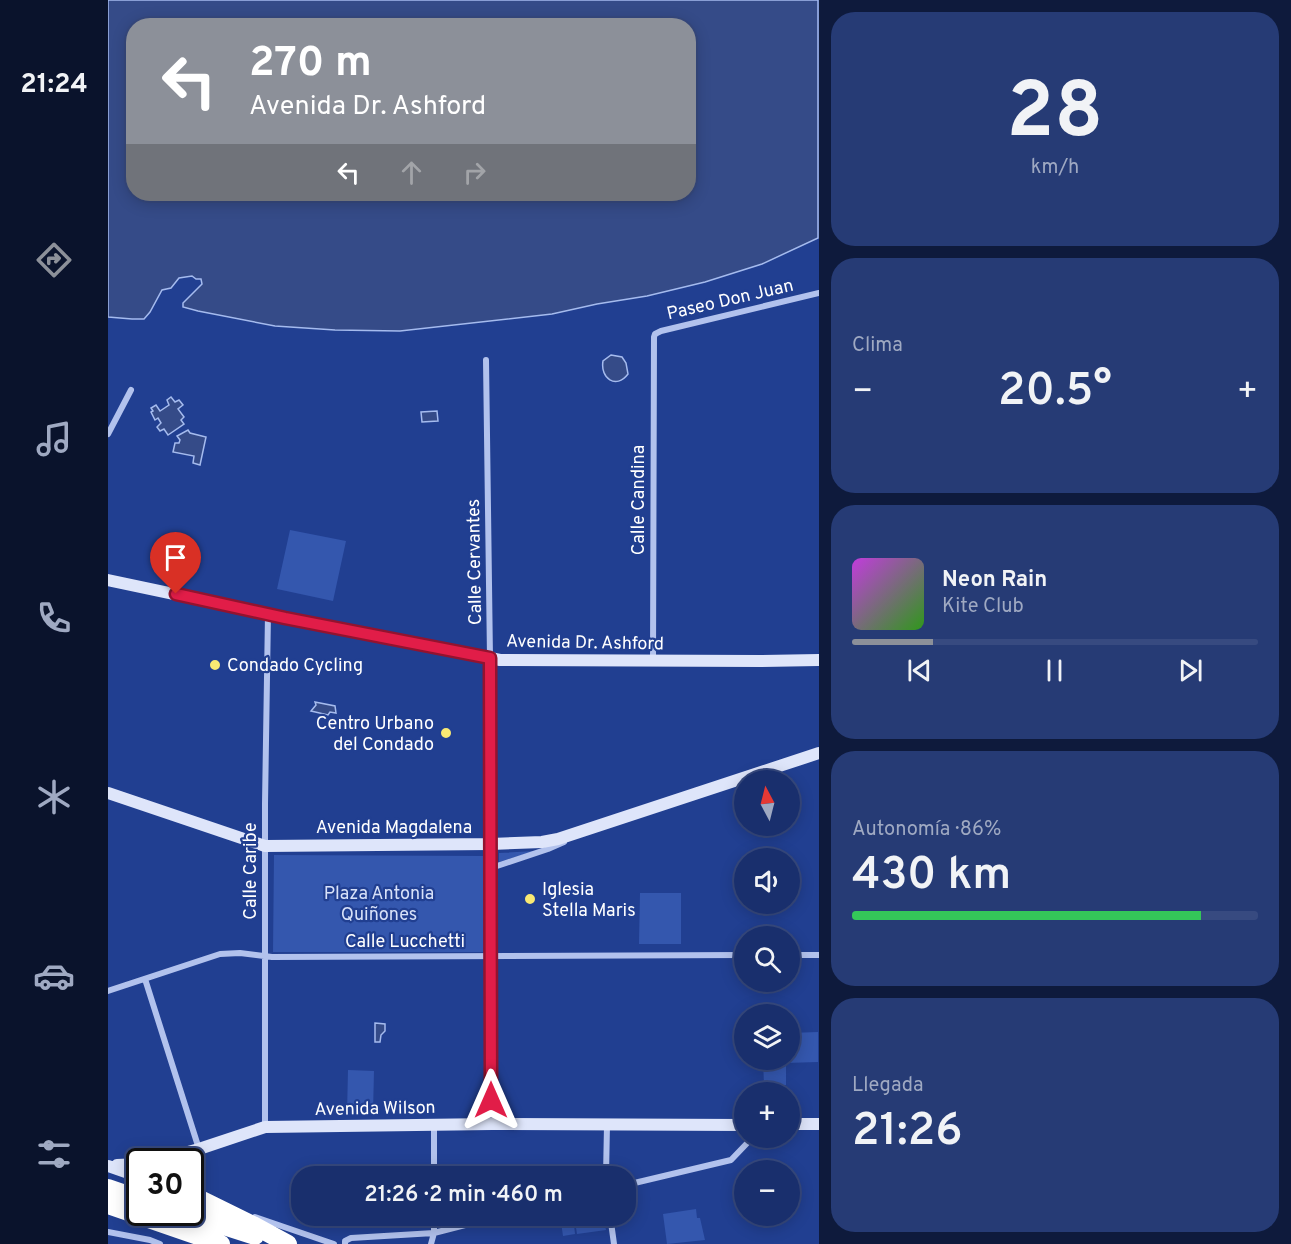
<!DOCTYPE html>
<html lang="es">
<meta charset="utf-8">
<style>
:root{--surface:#192f6d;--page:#263b75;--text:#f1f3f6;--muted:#9fa9c2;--line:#374a80;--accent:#8c9099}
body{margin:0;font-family:Overpass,sans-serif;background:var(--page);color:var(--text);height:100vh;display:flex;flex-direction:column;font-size:22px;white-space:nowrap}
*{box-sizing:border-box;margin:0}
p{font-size:20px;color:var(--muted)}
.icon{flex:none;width:33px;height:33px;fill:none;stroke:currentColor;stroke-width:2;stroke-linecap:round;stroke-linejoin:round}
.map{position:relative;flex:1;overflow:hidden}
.sheet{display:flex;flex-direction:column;gap:12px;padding:12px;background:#0e1a3c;width:472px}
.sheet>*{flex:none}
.guide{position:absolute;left:18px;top:18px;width:570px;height:183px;border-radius:24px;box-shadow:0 3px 15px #0003,0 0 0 2px var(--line);background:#8c9099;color:#fff;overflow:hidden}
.needle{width:39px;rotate:353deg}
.tools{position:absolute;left:626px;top:770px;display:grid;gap:12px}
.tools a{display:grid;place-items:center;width:66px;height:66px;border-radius:50%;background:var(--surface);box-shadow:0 3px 15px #0003,0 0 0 2px var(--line);font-size:30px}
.speed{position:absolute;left:18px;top:1148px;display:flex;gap:12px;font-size:30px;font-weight:700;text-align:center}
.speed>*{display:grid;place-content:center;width:78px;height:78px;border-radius:50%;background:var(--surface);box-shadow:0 3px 15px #0003,0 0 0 2px var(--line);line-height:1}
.speed .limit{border:3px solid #111;border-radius:9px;background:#fff;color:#111}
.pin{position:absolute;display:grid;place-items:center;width:51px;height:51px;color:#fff;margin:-62px -26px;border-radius:50% 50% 50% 0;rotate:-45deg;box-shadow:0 0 6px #0007}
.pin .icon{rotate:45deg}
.me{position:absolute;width:66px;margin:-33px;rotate:0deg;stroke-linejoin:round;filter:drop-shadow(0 0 4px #0008)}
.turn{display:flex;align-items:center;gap:21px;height:126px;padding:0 24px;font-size:27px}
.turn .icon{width:78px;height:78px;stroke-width:2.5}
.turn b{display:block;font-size:42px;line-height:51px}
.lanes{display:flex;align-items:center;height:57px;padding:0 24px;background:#0003;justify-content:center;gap:30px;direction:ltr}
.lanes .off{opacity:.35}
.big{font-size:45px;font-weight:600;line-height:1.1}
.sheet .widget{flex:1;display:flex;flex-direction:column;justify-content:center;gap:9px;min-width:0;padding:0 21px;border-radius:24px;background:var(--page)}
.sheet .dial{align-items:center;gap:0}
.dial b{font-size:78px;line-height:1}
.song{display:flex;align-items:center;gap:18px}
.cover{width:72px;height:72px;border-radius:9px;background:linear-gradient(135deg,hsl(290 70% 55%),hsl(110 70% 35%))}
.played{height:6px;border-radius:3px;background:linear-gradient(90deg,var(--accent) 20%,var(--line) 20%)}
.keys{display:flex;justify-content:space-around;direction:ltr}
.heat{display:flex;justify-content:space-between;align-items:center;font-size:33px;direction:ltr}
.charge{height:9px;border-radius:4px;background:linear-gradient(90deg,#34c759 86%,var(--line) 0)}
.trip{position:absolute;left:183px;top:1166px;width:345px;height:60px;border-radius:24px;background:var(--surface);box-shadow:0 3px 15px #0003,0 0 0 2px var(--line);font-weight:600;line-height:60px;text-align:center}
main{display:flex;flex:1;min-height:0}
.tabs{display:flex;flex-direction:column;width:108px;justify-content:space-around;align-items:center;background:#0a132c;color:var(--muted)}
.tabs .icon{width:42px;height:42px}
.tabs .current{color:var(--accent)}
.tabs b{font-size:27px;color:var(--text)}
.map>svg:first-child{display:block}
.green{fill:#3457ae}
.water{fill:#354b88;stroke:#a5bbee;stroke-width:1.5;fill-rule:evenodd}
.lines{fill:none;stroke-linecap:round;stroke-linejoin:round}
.street{stroke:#b2c2ed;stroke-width:6}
.secondary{stroke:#dee5fa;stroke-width:12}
.highway{stroke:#fff;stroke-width:18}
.route-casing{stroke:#92132f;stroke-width:15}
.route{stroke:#e11d48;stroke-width:10}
.poi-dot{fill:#f9e973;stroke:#213f91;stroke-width:2}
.labels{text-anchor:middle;stroke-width:4.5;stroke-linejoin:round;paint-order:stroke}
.street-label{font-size:18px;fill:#fff;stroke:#213f91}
.poi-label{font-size:18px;fill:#fff;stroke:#213f91;text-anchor:start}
.park-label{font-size:18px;fill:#d7e1f9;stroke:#213f91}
</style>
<main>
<nav class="tabs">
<b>21:24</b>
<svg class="icon current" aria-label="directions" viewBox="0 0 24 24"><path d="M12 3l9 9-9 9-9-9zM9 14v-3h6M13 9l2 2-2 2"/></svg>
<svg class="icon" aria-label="music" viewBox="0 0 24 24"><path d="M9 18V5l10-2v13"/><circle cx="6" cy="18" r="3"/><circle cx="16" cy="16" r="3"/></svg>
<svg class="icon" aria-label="phone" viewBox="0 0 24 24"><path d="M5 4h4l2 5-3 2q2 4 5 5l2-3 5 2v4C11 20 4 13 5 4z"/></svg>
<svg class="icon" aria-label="climate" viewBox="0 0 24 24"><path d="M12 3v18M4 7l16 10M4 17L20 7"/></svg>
<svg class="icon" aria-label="car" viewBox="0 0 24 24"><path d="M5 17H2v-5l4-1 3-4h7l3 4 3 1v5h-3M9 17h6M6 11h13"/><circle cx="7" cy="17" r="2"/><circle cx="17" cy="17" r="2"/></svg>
<svg class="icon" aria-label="filters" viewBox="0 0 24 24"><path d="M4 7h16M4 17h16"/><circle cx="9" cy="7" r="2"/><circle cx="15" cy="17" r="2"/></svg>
</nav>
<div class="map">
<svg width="711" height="1244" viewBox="0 0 711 1244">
<rect width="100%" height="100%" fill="#213f91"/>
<path class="green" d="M 182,530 L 238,541 L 225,601 L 169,589 Z
M 427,851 L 391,862 L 391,853 Z
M 166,855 L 376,856 L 375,952 L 165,952 Z
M 532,893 L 573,893 L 573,944 L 531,944 Z
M 710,1032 L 710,1062 L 678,1063 L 678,1085 L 656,1085 L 655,1059 L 681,1059 L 681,1033 Z
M 240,1070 L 266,1071 L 265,1113 L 239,1113 Z
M 588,1209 L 589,1218 L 592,1218 L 597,1240 L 559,1244 L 555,1214 Z
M 452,1215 L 465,1215 L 467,1234 L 455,1236 Z
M 466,1215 L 495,1215 L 498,1230 L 469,1234 Z"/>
<path class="water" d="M 0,0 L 710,0 L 710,238 L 654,264 L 597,282 L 539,296 L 489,304 L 444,314 L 292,331 L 227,330 L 167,326 L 90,311 L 75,307 L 75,303 L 94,284 L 93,279 L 88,279 L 84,276 L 71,278 L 63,288 L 54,290 L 42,312 L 36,319 L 24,319 L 0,317 ZM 26,26 L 580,26 L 580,194 L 26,194 Z
M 503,355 L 514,357 L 518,363 L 520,374 C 508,390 492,378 495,361 Z
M 63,397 L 67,402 L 71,400 L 75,405 L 70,409 L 76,417 L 73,420 L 76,424 L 60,435 L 56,429 L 52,431 L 49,427 L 53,423 L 50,418 L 47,420 L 43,412 L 45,411 L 43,408 L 48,405 L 52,411 L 61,405 L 59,400 Z
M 329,411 L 330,421 L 314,422 L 313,412 Z
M 80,430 L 82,433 L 98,437 L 92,465 L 85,463 L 86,456 L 65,452 L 67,443 L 71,443 L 72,440 L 69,436 Z
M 207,702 L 227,706 L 228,713 L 222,712 L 220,715 L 203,711 L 208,705 Z
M 267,1023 L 277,1024 L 277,1031 L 273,1035 L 272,1042 L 267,1042 Z"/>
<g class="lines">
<path class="street" d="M 378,360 L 382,658 L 384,1124
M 0,434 L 23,390
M 545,661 L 546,337 L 547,334 L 553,331 L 711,293
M 383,868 L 440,849 L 456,842
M 681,955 L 711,955
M 37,979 L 91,1149 L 81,1161
M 0,991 L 112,954 L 132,953 L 164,957 L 636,955
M 157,1127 L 157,804 L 160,614
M 326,1176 L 326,1125
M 498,1176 L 499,1125
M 518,1185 L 623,1160 L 645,1137
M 502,1215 L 506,1244
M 147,1217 L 226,1244
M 0,1232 L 42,1240 L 52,1244
M 237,1244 L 237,1241 L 243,1238 L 326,1233 L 396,1215
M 323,1244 L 326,1233 L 326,1215"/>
<path class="secondary" d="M 0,580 L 160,614 L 392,660 L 652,661 L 711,660
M 0,793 L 157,846 L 383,844 L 434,842 L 450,839 L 711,753
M 681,1124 L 711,1124
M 47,1161 L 91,1149 L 157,1127 L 384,1124 L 636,1125
M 9,1165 L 32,1164
M 0,1166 L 32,1177"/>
<path class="highway" d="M 0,1188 L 32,1199
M 82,1194 L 145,1225 L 180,1244
M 0,1205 L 113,1244
M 72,1212 L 147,1236"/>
</g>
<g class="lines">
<g class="route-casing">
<path id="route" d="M 68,594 L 177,618 L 382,658 L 383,1100"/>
</g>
<use href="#route" class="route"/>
</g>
<g class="poi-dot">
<circle cx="107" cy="665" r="6"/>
<circle cx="338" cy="733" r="6"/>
<circle cx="422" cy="899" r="6"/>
</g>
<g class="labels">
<g class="street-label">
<text transform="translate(622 299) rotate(-13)" y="6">Paseo Don Juan</text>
<text transform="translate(530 500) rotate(-90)" y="6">Calle Candina</text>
<text transform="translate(366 562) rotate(-91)" y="6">Calle Cervantes</text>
<text transform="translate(477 642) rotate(1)" y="6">Avenida Dr. Ashford</text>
<text x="286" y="833">Avenida Magdalena</text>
<text transform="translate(142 871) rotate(-90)" y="6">Calle Caribe</text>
<text x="297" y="947">Calle Lucchetti</text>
<text transform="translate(267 1108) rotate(-1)" y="6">Avenida Wilson</text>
</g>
<g class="poi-label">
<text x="119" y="671">Condado Cycling</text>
<text x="326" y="729" text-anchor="end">Centro Urbano<tspan x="326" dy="21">del Condado</tspan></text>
<text x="434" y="895">Iglesia<tspan x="434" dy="21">Stella Maris</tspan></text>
</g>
<g class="park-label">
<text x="271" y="899">Plaza Antonia<tspan x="271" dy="21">Quiñones</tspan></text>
</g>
</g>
</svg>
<div class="tools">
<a><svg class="needle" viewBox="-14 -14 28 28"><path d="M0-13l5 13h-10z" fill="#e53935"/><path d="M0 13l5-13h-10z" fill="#9fa9c2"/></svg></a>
<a><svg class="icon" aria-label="sound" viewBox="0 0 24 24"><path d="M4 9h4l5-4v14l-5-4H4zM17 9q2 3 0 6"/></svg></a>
<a><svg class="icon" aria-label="search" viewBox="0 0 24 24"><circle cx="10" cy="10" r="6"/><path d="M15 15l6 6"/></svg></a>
<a><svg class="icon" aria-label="layers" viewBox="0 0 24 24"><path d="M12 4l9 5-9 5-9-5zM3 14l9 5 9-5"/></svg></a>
<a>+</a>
<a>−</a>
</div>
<div class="speed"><div class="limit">30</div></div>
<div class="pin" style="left:68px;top:594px;background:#d93025"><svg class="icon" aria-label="arrive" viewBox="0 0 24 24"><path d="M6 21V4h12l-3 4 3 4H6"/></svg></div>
<svg class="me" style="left:383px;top:1100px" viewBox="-20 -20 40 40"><path d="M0-17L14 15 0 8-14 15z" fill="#e11d48" stroke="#fff" stroke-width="4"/></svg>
<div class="trip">21:26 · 2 min · 460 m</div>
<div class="guide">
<div class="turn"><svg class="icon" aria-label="left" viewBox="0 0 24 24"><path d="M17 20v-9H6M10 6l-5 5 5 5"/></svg><div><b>270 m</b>Avenida Dr. Ashford</div></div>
<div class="lanes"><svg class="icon" aria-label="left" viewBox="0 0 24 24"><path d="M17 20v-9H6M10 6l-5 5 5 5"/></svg><svg class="icon off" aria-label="ahead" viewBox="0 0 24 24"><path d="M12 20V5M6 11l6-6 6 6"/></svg><svg class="icon off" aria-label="right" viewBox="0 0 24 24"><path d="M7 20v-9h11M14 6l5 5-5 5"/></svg></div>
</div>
</div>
<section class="sheet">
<div class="widget dial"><b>28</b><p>km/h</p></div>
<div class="widget"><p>Clima</p>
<div class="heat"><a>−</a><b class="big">20.5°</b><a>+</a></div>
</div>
<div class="widget">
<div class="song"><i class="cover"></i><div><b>Neon Rain</b><p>Kite Club</p></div></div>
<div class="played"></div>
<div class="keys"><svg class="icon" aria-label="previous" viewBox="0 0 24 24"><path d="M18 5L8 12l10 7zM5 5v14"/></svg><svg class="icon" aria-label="pause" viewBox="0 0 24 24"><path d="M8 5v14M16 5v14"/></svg><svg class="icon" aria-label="next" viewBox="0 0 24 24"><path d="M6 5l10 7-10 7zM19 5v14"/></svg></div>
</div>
<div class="widget"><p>Autonomía · 86%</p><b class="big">430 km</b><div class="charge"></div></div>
<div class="widget"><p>Llegada</p><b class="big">21:26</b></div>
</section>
</main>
